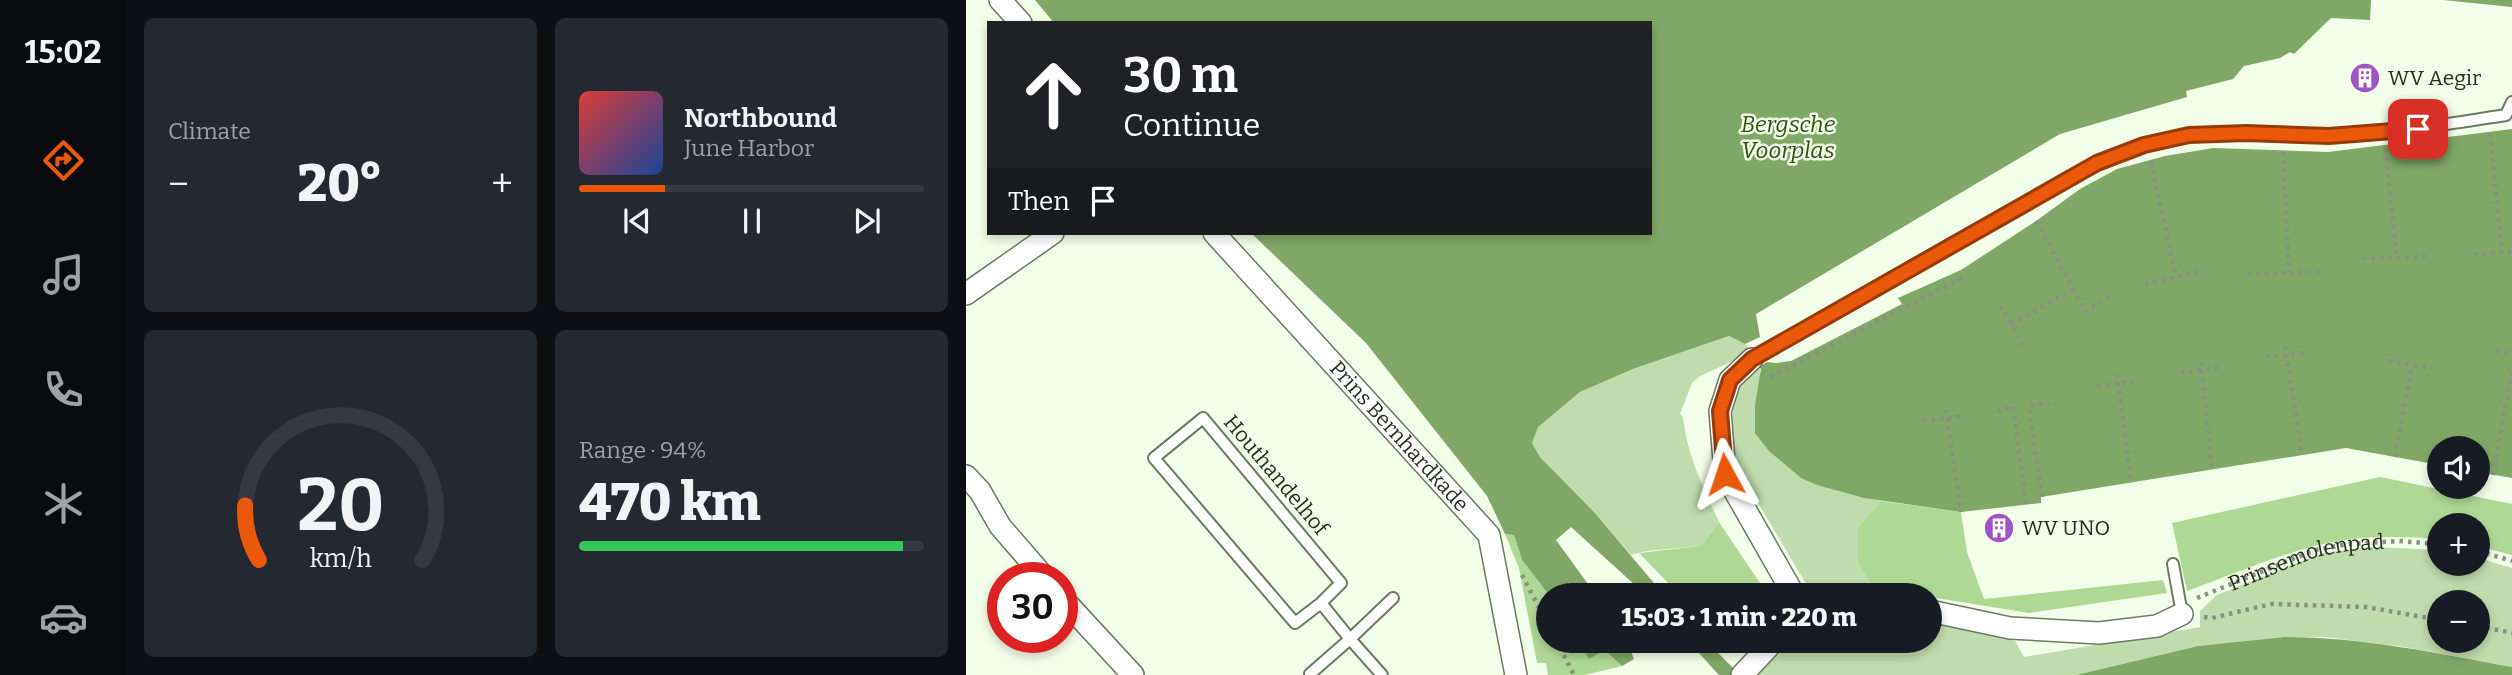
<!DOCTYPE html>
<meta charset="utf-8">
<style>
:root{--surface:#171b24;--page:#242831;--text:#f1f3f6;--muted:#9ea1a6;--line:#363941;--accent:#ea580c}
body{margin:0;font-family:Bitter,serif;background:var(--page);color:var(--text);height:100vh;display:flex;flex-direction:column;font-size:26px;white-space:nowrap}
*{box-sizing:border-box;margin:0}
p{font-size:23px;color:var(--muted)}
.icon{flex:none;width:38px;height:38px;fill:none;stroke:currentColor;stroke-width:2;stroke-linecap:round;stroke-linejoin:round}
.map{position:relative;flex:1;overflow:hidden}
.drawer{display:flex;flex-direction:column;gap:18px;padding:18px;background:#0d0f14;width:840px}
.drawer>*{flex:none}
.banner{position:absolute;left:21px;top:21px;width:665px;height:214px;border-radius:0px;box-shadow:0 4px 10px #0003;background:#202124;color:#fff;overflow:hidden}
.fabs{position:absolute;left:1461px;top:436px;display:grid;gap:14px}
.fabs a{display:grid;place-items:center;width:63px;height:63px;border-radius:50%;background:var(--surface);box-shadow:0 4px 10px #0003;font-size:35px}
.speed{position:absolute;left:21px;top:562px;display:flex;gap:14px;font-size:35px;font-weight:700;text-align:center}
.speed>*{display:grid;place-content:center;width:91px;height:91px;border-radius:50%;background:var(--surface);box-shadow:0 4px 10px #0003;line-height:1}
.speed .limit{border:10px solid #d22;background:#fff;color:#111}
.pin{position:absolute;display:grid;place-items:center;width:60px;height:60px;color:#fff;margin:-30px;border-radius:14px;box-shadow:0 4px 10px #0006}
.me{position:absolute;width:77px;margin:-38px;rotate:355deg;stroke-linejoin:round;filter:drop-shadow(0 0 5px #0008)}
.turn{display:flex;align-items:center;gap:24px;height:147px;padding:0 21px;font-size:32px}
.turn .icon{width:91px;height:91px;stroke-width:2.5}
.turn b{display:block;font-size:49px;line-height:60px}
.then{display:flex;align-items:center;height:66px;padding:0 21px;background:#0003;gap:14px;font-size:26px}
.big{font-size:52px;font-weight:800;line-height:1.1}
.drawer .card{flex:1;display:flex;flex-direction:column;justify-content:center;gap:10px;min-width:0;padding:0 24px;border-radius:10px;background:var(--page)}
.drawer .dial{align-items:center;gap:0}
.dial svg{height:182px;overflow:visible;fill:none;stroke:var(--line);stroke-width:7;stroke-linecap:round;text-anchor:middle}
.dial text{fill:var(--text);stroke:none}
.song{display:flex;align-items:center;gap:21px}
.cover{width:84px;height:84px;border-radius:10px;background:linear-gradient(135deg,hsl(0 70% 55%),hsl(220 70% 35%))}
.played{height:7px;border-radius:4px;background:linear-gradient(90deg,var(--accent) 25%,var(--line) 25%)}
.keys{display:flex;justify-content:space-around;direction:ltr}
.heat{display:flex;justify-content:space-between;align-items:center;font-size:38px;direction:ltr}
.charge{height:10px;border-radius:5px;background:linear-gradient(90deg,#34c759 94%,var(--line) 0)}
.drawer .tiles{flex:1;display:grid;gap:18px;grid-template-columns:repeat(2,1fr)}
.trip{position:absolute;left:570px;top:583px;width:406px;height:70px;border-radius:35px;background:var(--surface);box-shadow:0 4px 10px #0003;font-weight:800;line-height:70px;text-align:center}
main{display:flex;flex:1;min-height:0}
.menu{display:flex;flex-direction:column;width:126px;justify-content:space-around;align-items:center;background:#090b0e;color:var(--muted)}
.menu .icon{width:49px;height:49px}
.menu .current{color:var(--accent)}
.menu b{font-size:32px;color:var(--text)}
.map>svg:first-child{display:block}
.green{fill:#c0dbae;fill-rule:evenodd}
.forest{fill:#b0d895}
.water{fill:#81a767}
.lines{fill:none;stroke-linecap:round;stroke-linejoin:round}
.service-casing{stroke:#6c7963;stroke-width:14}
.minor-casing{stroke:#6c7963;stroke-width:24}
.path{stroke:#899183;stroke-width:4.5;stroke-dasharray:3.5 5;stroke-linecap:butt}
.service{stroke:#fff;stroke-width:10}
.minor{stroke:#fff;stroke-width:21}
.route-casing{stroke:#983908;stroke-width:18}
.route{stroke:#ea580c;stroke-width:12}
.labels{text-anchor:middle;stroke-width:5;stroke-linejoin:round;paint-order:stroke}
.poi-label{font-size:21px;fill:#282d24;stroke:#f2feea;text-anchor:start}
.street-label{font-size:21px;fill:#282d24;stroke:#f2feea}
.water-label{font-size:23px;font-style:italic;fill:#30520d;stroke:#f2feea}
</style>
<main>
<nav class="menu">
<b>15:02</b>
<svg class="icon current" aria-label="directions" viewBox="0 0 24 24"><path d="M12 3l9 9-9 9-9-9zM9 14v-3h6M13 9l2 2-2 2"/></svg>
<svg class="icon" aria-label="music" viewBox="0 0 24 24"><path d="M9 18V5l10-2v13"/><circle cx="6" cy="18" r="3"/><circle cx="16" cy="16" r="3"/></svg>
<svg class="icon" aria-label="phone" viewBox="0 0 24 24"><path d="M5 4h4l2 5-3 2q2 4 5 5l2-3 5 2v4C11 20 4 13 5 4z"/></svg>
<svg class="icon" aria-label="climate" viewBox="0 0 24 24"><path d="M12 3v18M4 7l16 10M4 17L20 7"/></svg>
<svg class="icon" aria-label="car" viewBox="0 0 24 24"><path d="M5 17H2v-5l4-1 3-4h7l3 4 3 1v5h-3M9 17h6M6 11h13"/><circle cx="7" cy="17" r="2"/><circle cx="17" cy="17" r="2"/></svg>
</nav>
<section class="drawer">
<div class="tiles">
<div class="card"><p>Climate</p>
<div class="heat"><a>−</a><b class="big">20°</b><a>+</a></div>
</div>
<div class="card">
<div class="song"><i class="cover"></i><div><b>Northbound</b><p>June Harbor</p></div></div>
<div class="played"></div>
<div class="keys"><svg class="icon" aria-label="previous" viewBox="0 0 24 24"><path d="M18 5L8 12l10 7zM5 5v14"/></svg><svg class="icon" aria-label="pause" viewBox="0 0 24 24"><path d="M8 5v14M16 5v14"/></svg><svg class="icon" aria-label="next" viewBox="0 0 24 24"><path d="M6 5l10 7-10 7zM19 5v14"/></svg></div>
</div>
<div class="card dial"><svg viewBox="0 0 100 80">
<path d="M14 69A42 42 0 1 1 86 69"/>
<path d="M14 69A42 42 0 0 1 8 45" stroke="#ea580c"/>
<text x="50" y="56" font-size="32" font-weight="700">20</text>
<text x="50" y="72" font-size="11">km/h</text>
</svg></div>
<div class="card"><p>Range · 94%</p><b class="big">470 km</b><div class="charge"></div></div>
</div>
</section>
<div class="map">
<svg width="1546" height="675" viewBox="0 0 1546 675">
<rect width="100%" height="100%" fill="#f2feea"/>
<path class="green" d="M 763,336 L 779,344 L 785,353 L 734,376 L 726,383 L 714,414 L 717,417 C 721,455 737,487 753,522 L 735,546 L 681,551 L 665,555 L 629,513 L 574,457 L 566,443 L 571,427 L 614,392 L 667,369 Z
M 793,367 L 818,464 L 872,491 L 915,501 L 892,527 L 892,563 L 907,588 L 851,592 L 842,587 L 770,466 L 764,430 L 770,387 Z
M 1406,547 L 1473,550 L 1474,564 L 1512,564 L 1512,558 L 1546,568 L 1546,667 L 1439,647 L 1359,637 L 1318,637 L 1232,646 L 1110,675 L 789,675 L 823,646 L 845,640 L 964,640 L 964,623 L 1049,641 L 1058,657 L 1234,627 L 1234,611 L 1251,595 L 1356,553 ZM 1474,602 L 1512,602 L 1512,640 L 1474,640 Z"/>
<path class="forest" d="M 1414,477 L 1546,504 L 1546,555 L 1512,546 L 1512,525 L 1474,525 L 1473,539 C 1432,536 1390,535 1349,546 C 1306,557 1263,576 1221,591 L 1206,523 Z
M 915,501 L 995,512 L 1001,552 L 1018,599 L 1197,580 L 1201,593 L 1063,613 L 964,597 L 964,595 L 907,588 L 892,563 L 892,527 Z
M 753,522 L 802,595 L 727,595 L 720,588 L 713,594 L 673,553 L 735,546 Z
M 539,534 L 548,535 L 556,560 L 583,595 L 583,640 L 611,641 L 623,659 L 640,649 L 656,666 L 619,675 L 582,675 L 580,663 L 571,663 L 553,568 Z"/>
<path class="water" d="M 69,0 L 1405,0 L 1404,20 L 1365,18 L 1328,54 L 1324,52 L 1314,58 L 1278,66 L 1267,79 L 1220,91 L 1221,97 L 1094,134 L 790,314 L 794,337 L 779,344 L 763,336 L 667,369 L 614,392 L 572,427 L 566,443 L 574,457 L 629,513 L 698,595 L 680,595 L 605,527 L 590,540 L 630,595 L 583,595 L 556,560 L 548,535 L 539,534 L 521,496 L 400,343 L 285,233 L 684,233 L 684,23 L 88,23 Z
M 1477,0 L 1546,0 L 1546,7 Z
M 1546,129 L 1546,478 L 1512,472 L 1512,448 L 1474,448 L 1473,465 L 1380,448 L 1075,497 L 1075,503 L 995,512 L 898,498 L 851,485 L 835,478 L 803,451 L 789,433 L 789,405 L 795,369 L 793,367 L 801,362 L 810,363 L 825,361 L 936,304 L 932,298 L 995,270 L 1070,221 L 1114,189 L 1151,169 L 1199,156 L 1247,148 L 1362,152 Z
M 1318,637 C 1395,637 1470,653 1546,667 L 1546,675 L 1110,675 L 1232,646 Z
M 611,641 L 661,641 L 668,659 L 656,666 L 639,650 L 623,659 Z
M 722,641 L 740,641 L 774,675 L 753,675 Z"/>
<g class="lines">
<g class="service-casing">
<path id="service" d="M 786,359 L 1131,163 C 1161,151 1192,138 1224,135 C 1271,130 1317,138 1364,136 C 1423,134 1481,124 1540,115 L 1546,102
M 1207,564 L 1216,614
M 355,603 L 329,623 L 188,458 L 237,418 L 375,583 L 355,603 L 384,639 L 427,598
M 344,674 L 384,639 L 416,675"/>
</g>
<g class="minor-casing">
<g id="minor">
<path d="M 34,0 L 55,23"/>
<path id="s2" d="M 248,233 L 523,535 L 550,675"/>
<path d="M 0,294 L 87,233"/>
<path d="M 786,359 L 764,380 L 754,411 L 759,474 L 828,595"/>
<path d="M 0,476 L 14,491 L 34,526 L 79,578"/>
<path d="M 96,598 L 167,675"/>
<path d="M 964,611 L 1044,628 L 1133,633 L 1191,626 L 1216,614"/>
<path d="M 776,675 L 809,640"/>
</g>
</g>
<g class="path">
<path d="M 1524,133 L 1536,252"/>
<path d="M 1419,149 L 1431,257"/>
<path d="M 1317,152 L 1323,273"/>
<path d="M 1185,161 L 1210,278"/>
<path d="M 1070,221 L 1119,311 L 1143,297"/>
<path d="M 1508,255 L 1546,251"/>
<path d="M 1397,259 L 1462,256"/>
<path d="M 1282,274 L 1354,272"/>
<path d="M 1179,284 L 1238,271"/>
<path d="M 1034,306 L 1057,344"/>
<path d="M 1045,324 L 1107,290"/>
<path d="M 1319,346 L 1336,455"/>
<path d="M 1530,351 L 1546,354"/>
<path d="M 1300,357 L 1341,353"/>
<path d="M 1423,361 L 1466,368"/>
<path d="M 1235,362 L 1246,469"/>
<path d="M 1215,373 L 1256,367"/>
<path d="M 1151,374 L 1165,483"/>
<path d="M 804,377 L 998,277"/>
<path d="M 1131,386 L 1171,381"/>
<path d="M 980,410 L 995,512"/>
<path d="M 1031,411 L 1047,407 L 1060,505"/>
<path d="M 957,421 L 999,416"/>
<path d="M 1429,457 L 1446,365"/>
<path d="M 1527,475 L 1546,372"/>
<path d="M 1076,497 L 1063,406 L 1083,403"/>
<path d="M 1512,551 L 1546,561"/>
<path d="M 556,575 L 583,627"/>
<path id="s1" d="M 1231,598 L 1349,550 L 1382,544 L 1433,541 L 1474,544"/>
<path d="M 1238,617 L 1246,618 L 1305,604 L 1400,607 L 1474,620"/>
<path d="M 1512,626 L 1546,633"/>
<path d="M 590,640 L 608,675"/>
</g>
<use href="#service" class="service"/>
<use href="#minor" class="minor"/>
</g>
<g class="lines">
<g class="route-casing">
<path id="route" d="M 759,474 L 754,411 L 764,380 L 786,359 L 1131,163 L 1178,145 L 1223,135 L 1280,133 L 1363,136 L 1452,129"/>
</g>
<use href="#route" class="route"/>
</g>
<defs>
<g id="building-disc" transform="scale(1.575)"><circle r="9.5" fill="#a053c5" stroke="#f2feea"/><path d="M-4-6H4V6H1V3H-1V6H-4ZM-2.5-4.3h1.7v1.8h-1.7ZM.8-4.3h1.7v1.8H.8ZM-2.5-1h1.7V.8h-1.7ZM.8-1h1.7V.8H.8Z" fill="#fff"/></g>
</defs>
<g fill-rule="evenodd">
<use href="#building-disc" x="1399" y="78"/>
<use href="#building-disc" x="1033" y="528"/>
</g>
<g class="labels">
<g class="poi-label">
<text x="1422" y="85">WV Aegir</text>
<text x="1056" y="535">WV UNO</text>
</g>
<g class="street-label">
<text dy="7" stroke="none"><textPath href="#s2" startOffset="275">Prins Bernhardkade</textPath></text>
<text transform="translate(310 475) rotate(50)" y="7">Houthandelhof</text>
<text dy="7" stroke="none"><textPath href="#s1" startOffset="116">Prinsemolenpad</textPath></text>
</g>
<g class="water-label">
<text x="822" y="132">Bergsche<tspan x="822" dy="26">Voorplas</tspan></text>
</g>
</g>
</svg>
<div class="fabs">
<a><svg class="icon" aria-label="sound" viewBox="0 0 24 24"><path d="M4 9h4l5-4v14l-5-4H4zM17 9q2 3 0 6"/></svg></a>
<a>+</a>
<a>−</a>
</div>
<div class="speed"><div class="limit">30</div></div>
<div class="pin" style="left:1452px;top:129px;background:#d93025"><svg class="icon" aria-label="arrive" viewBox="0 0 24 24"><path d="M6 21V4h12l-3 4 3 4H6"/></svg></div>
<svg class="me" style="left:759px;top:474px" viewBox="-20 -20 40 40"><path d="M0-17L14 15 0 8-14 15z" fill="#ea580c" stroke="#fff" stroke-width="4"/></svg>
<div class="trip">15:03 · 1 min · 220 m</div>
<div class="banner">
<div class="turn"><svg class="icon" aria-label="ahead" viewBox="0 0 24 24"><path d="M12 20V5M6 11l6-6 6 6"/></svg><div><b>30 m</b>Continue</div></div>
<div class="then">Then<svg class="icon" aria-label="arrive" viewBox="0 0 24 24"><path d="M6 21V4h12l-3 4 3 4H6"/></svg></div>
</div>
</div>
</main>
